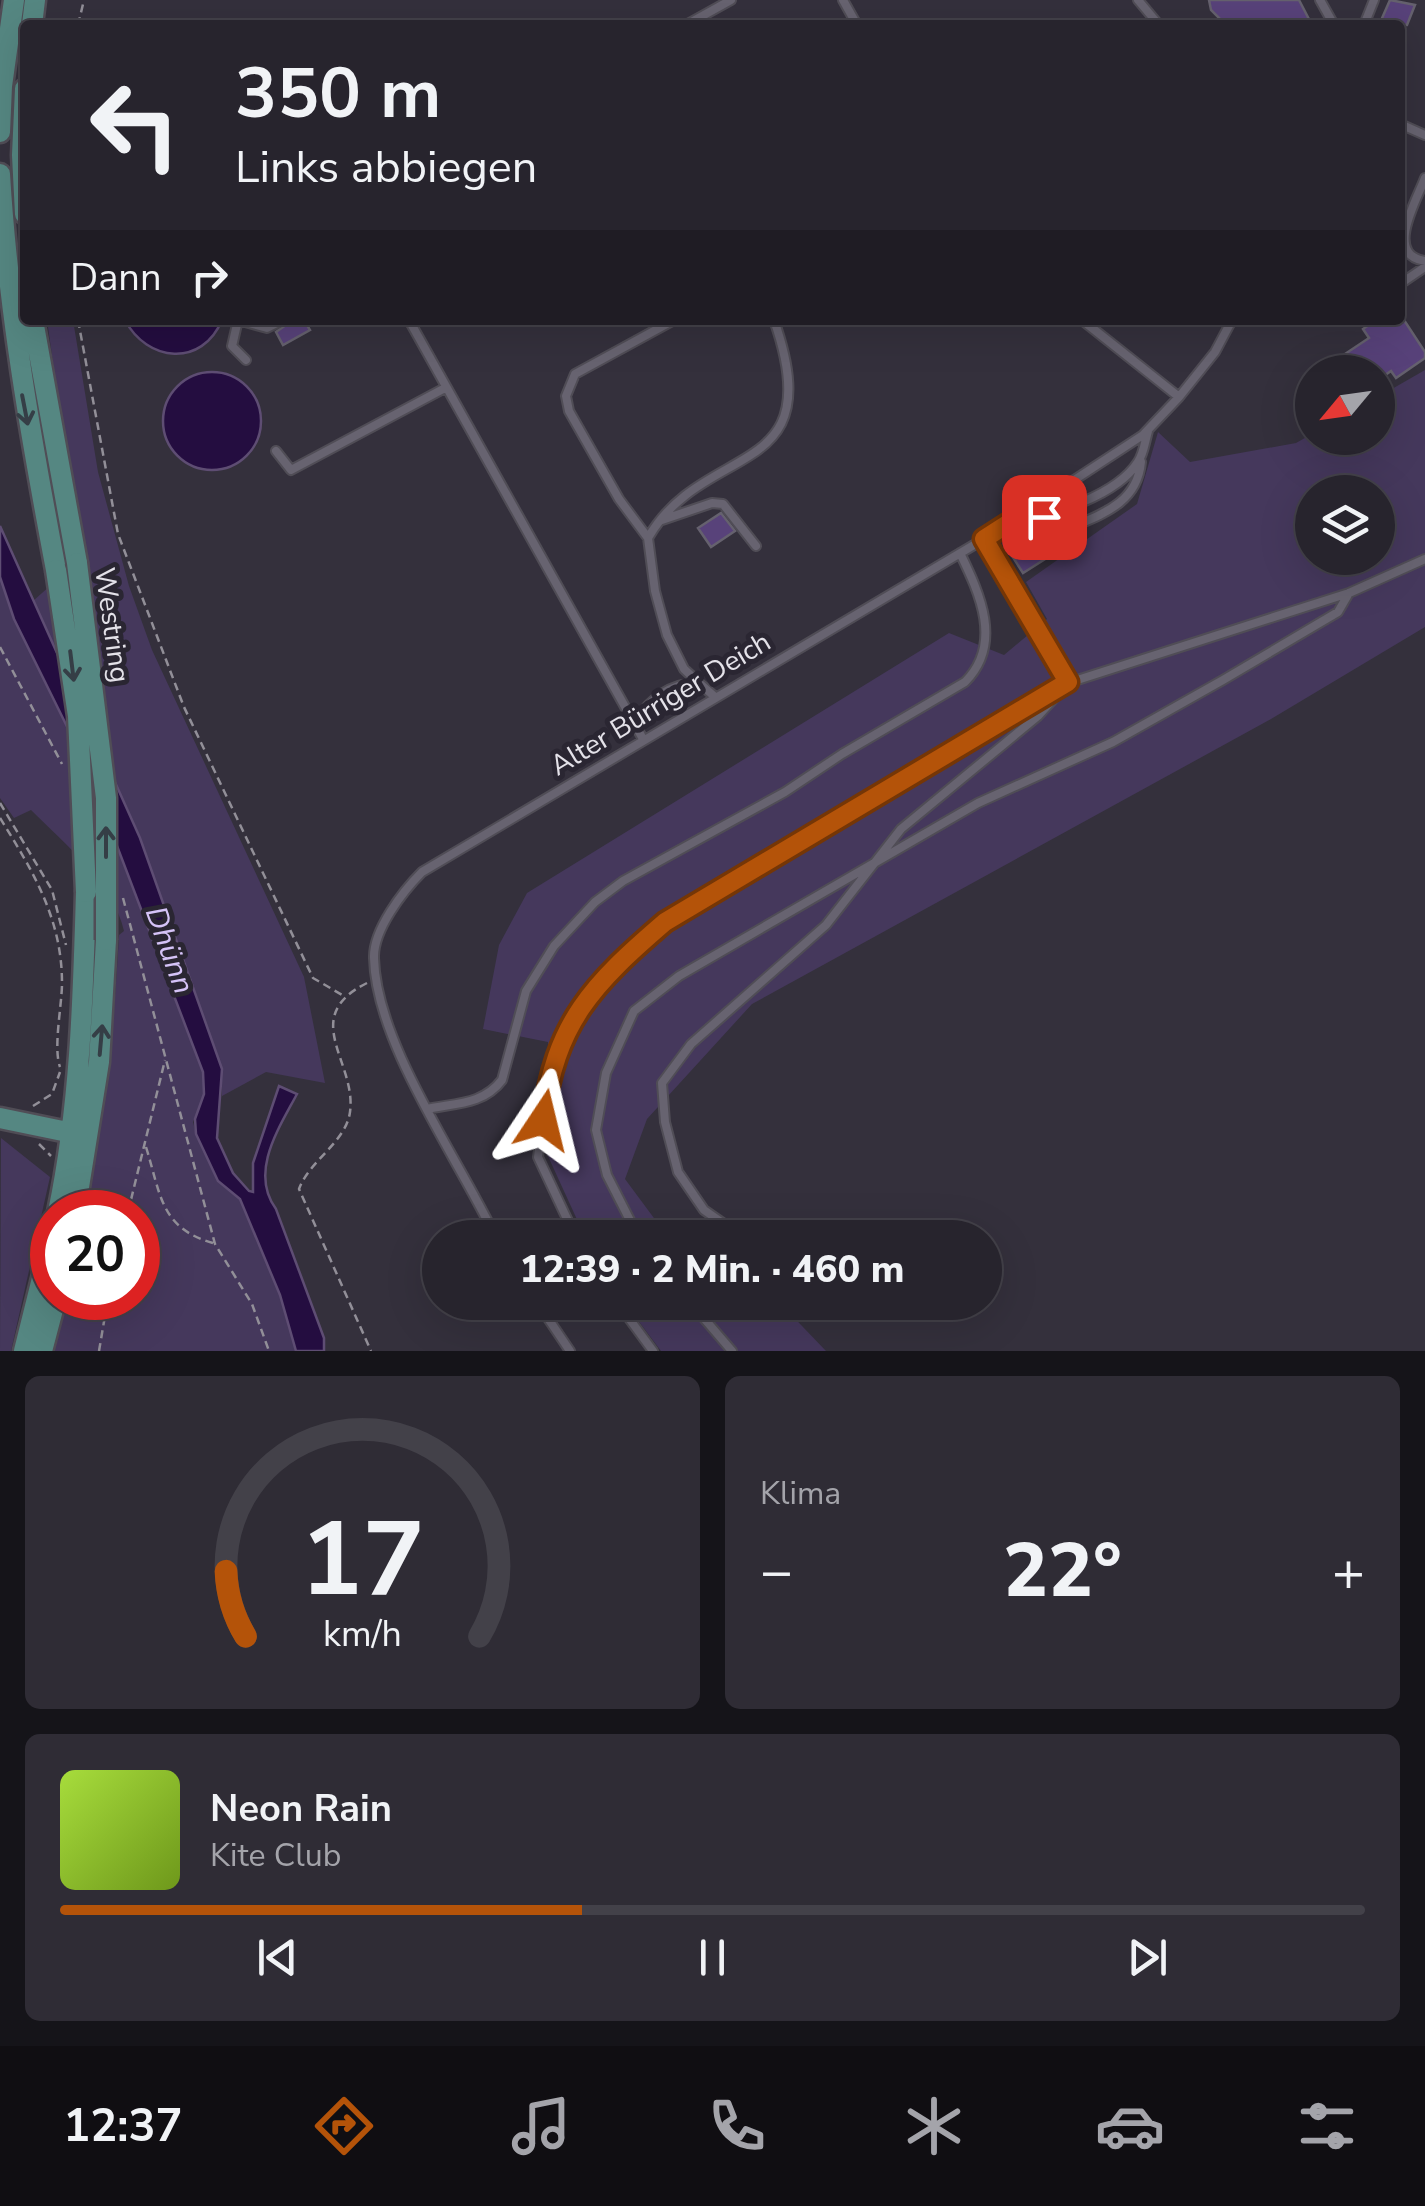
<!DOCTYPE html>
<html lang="de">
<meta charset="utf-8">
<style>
:root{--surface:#27242d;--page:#2f2c35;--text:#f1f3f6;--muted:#a4a4aa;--line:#434149;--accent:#b45309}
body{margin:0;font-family:"Nunito Sans",sans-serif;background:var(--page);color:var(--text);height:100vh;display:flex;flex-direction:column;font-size:38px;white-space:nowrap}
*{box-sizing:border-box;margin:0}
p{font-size:32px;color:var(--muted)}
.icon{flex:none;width:55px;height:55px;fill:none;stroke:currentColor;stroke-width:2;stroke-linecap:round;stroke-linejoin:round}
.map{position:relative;height:1351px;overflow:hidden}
.sheet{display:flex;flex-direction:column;gap:25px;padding:25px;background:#151419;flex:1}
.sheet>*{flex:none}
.guide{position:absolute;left:20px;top:20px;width:1385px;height:305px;border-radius:10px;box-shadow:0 10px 40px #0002,0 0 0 2px var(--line);background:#27242d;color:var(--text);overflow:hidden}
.needle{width:65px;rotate:241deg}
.tools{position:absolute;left:1295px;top:355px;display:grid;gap:20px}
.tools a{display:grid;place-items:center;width:100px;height:100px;border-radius:50%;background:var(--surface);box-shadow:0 10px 40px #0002,0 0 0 2px var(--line);font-size:50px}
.speed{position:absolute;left:30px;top:1190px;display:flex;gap:20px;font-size:50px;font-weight:700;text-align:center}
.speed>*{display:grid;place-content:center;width:130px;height:130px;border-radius:50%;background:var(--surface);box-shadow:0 10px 40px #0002,0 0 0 2px var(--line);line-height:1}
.speed .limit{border:15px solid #d22;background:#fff;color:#111}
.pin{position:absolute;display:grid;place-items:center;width:85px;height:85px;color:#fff;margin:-42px;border-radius:20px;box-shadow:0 5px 15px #0006}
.me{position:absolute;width:110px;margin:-55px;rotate:10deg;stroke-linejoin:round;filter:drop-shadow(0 0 8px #0008)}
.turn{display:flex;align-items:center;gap:35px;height:210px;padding:0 50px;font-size:45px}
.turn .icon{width:130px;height:130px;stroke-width:2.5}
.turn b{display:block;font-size:70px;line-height:85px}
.then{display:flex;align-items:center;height:95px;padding:0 50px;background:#0003;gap:20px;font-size:38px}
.big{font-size:75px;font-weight:800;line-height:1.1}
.sheet .widget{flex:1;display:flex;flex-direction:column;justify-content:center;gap:15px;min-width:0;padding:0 35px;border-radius:15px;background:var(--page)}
.sheet .dial{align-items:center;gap:0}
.dial svg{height:260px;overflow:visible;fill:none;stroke:var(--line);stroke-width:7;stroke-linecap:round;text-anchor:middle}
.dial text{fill:var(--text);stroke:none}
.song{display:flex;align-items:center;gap:30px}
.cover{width:120px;height:120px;border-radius:15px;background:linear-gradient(135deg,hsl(80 70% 55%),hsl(80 70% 35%))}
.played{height:10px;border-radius:5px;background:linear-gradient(90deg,var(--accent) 40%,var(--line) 40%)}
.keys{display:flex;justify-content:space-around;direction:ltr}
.heat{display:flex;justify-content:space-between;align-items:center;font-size:55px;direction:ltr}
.sheet .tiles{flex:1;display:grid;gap:25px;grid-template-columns:1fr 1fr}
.widget:last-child{grid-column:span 2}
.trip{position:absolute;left:422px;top:1220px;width:580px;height:100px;border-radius:50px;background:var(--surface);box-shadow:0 10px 40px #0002,0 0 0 2px var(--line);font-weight:800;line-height:100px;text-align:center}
.tabs{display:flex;height:160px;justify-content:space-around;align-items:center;background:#100e12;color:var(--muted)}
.tabs .icon{width:70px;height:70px}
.tabs .on{color:var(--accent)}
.tabs b{font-size:45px;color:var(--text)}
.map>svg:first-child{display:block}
.green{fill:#45385c;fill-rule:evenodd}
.water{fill:#240d40;stroke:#5e4d73;stroke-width:2.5}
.building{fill:#58427a;stroke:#65616e;stroke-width:2.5}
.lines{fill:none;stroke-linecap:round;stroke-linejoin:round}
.lane-casing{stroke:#504d56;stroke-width:12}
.secondary-casing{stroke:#504d56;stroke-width:25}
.path{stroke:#928f98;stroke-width:2.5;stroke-dasharray:8 5;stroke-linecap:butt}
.lane{stroke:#676370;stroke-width:8}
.secondary{stroke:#558782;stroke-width:20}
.secondary-bridge-casing{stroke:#504d56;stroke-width:25;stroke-linecap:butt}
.secondary-bridge{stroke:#558782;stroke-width:20}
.oneway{stroke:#353e46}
.route-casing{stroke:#753606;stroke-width:25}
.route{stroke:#b45309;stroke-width:18}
.labels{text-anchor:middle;stroke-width:10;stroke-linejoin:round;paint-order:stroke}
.street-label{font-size:28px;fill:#e4e2e9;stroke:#2a2632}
.water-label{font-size:30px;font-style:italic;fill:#d5c3f7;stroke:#2a2632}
</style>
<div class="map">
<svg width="1425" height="1351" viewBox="0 0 1425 1351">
<rect width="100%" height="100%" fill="#34303c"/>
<path class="green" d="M 47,320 L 73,320 L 98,472 L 129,586 L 152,650 L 304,977 L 325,1083 L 266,1072 L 222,1096 L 222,1068 L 140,838 L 33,601 L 86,554 L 62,427 Z
M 1425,370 L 1425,627 L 1271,719 L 752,1004 L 647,1119 L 625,1179 L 668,1237 L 585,1237 L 547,1154 L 548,1042 L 483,1029 L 499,945 L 527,893 L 949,633 L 1004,655 L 1047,619 L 1026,582 L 1137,504 L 1158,432 L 1190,462 L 1296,443 L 1312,434 L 1312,438 L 1378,438 L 1378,397 ZM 1312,492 L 1378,492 L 1378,558 L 1312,558 Z
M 0,577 C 23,645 61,706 89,772 C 131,870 167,971 203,1072 L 204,1094 L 193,1122 L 196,1134 L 218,1181 L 240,1199 L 280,1295 L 296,1351 L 52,1351 L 67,1298 L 138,1298 L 138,1212 L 85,1212 C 104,1120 114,1029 119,935 L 124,931 C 114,884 64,843 31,810 L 14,818 L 0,798 Z
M 1,1138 L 50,1177 L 11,1351 L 0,1351 Z
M 625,1303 L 780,1303 L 826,1351 L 661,1351 Z"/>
<path class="water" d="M 125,320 L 222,320 C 202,368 147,362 125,320 Z
M163 421a49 49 0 1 1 98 0a49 49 0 1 1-98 0Z
M 0,526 L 140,838 L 222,1069 L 217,1138 L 233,1173 L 249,1191 L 253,1192 L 253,1163 L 279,1086 L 297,1094 C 279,1128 249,1172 276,1209 L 324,1338 L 324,1351 L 296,1351 L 280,1295 L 240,1199 L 218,1181 L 196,1134 L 195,1119 L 204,1094 L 203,1072 L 87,767 L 14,619 L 0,577 Z"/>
<path class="building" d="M 1209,0 L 1299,0 L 1312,25 L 1226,25 L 1211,10 Z
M 1390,0 L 1415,5 L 1407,25 L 1379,25 Z
M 293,320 L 304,320 L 310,330 L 283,345 L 276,332 Z
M 1376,320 L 1404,320 L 1425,352 L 1425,358 L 1396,378 L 1391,371 L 1378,380 L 1378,372 L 1318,372 L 1369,338 L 1363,329 Z
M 721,513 L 735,531 L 711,547 L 698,528 Z
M 1048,522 L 1064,547 L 1023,573 L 1007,548 Z"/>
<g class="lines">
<g class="lane-casing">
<path id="lane" d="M 843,0 L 857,25
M 1138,0 L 1159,25
M 1320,0 L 1334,25
M 686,25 L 731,0
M 1364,25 L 1374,0
M 1400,124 L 1425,135
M 1425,178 C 1416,202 1384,255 1425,261
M 1400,284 L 1425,267
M 409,320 L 643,739
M 674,320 L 575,374 L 566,396 L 569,411 L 619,499 L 648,538 L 655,591 L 667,635 L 684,669 L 698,682
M 1082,320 L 1179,397
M 246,360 L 232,346 L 238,320 L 267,328 L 283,320
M 276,451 L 291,470 L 445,388
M 662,520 L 712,503 L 723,504 L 756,546
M 1016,520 C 1053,516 1117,495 1138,462 C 1144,453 1145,441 1148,431
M 1065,530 C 1099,515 1137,505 1141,462
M 648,538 C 705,439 831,483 774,320
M 1068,683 L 1349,593 L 1425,559
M 634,722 C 652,698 667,685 698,682 L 715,697
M 427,1109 C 455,1103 483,1105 502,1080 L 526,991 L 554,946 L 595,902 L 623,881 L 785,792 L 842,754 L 965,682 C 1003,644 980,594 960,553
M 496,1238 C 459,1159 376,1044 374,958 C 373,930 403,891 422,872 L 984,539 L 1143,435 L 1179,397 L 1215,352 L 1232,320
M 576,1238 L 538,1157 L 548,1083 L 570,1020 L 610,969 L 665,922 L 1051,696
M 639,1238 L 607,1175 L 596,1130 L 606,1073 L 634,1011 L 679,976 L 978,803 L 1113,742 L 1223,680 L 1338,612 L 1349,593
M 744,1238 L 704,1210 L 678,1172 L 665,1122 L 662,1083 L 691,1044 L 826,925 L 901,829 L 1038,716 L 1068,683 L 984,539
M 537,1302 L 570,1351
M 617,1302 L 653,1351
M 690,1302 L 732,1351"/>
</g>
<g class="secondary-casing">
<path id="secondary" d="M 32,25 L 35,0
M 25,89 L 22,155 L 25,214
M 0,132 L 2,86 L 14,0
M 0,174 C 8,309 31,438 56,570
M 33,320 L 77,563
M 0,1118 L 82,1135
M 58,1212 C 80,1107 83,1000 86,892
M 75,1212 L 99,1062 L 106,940
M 24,1351 L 52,1238
M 42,1351 L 56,1298"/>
</g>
<path class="path" d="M 78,25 L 84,0
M 78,320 L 118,534 L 184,707 L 313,978 L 344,996
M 0,647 L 62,764
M 0,803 L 52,890 L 66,945
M 0,818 C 33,871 62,919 62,983 C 62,1005 53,1048 60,1067
M 123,898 L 215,1244 L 252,1304 L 269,1351
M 367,983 C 298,1017 357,1062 350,1112 C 346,1142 309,1161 299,1189 L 371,1351
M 33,1106 L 52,1094 L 60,1072
M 39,1144 L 51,1156
M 146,1147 C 161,1195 160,1228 213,1243
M 128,1212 L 165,1060
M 99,1351 L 108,1298"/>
<use href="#lane" class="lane"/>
<use href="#secondary" class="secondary"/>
<g class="secondary-bridge-casing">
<path id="secondary-bridge" d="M 77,563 L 106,798 L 106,940
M 56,570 L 78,716 L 86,892"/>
</g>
<use href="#secondary-bridge" class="secondary-bridge"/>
</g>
<defs><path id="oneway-shaft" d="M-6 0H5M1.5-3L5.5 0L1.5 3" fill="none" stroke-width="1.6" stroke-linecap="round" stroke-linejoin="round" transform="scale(2.5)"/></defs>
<g class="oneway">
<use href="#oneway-shaft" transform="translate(25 410) rotate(79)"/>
<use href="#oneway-shaft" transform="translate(72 666) rotate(83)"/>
<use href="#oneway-shaft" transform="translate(106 842) rotate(-90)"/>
<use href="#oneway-shaft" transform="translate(101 1040) rotate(-85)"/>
</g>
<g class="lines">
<g class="route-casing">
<path id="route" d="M 543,1120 C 555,1022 593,984 665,922 L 1068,682 L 984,539 L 1012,521 L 1044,517"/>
</g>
<use href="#route" class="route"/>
</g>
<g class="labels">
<g class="street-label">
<text transform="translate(113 625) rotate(82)" y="10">Westring</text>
<text transform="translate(660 703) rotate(-31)" y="10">Alter Bürriger Deich</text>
</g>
<g class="water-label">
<text transform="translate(170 950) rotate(70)" y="10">Dhünn</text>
</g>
</g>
</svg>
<div class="tools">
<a><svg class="needle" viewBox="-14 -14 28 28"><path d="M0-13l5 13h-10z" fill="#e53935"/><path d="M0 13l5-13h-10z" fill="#a4a4aa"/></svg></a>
<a><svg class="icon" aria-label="layers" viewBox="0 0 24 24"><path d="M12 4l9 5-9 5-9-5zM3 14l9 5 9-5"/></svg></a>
</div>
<div class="speed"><div class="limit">20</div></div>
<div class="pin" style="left:1044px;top:517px;background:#d93025"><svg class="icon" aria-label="arrive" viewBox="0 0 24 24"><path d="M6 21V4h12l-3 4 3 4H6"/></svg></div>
<svg class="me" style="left:543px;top:1120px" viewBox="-20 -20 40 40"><path d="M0-17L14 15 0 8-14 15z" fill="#b45309" stroke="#fff" stroke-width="4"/></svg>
<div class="trip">12:39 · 2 Min. · 460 m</div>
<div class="guide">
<div class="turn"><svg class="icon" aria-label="left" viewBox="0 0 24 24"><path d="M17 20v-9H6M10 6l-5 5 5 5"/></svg><div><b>350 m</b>Links abbiegen</div></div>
<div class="then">Dann<svg class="icon" aria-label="right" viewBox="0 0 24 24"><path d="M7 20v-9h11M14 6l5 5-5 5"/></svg></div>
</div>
</div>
<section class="sheet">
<div class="tiles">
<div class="widget dial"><svg viewBox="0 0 100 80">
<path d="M14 69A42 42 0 1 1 86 69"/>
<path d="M14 69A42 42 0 0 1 8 49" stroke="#b45309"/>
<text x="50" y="56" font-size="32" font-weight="700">17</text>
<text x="50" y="72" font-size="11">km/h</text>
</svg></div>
<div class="widget"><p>Klima</p>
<div class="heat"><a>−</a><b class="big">22°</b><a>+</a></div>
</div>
<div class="widget">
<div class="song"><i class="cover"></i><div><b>Neon Rain</b><p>Kite Club</p></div></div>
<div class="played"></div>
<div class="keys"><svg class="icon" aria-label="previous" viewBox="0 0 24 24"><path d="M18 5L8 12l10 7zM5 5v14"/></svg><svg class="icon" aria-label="pause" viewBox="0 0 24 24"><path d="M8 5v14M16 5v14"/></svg><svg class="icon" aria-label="next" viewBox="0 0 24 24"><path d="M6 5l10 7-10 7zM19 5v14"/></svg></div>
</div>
</div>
</section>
<nav class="tabs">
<b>12:37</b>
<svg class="icon on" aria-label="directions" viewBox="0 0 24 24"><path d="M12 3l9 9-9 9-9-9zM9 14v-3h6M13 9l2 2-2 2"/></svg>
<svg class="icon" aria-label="music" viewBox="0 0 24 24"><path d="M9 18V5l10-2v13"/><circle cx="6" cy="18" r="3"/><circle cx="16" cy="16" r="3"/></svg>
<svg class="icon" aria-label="phone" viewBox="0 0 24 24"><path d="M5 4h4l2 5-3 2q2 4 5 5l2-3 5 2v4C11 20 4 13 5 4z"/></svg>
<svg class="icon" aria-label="climate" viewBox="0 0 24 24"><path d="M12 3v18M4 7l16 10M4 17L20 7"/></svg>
<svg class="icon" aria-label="car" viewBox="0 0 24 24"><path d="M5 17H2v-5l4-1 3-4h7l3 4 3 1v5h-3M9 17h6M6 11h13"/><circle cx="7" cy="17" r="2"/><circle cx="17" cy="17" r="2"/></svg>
<svg class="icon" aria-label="filters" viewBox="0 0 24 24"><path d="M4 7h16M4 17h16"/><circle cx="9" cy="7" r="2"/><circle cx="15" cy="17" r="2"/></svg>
</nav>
